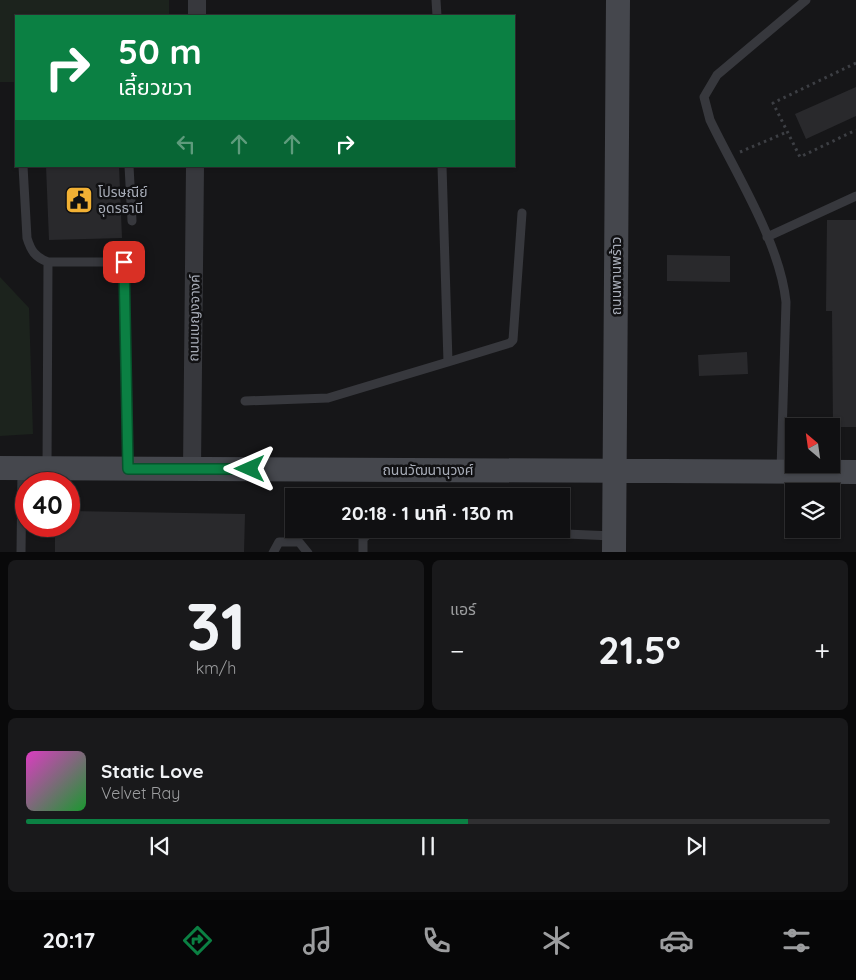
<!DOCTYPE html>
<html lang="th">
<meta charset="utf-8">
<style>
:root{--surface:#101012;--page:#19191b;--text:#f1f3f6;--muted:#9c9d9f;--line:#303032;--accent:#0b8043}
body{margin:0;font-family:Quicksand,"Noto Sans Thai",sans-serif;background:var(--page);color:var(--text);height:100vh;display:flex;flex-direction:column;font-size:19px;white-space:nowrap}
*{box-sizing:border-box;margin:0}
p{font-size:16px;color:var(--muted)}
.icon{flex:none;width:28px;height:28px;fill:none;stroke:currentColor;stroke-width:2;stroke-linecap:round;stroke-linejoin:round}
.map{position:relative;height:552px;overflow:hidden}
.details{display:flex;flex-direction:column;gap:8px;padding:8px;background:#09090a;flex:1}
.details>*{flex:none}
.top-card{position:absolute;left:15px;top:15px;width:500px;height:152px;border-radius:0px;box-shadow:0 1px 4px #0004,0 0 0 1px var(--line);background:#0b8043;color:#fff;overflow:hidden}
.needle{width:32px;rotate:331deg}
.buttons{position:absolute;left:785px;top:418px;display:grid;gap:10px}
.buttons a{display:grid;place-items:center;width:55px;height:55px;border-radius:0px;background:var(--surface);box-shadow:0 1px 4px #0004,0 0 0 1px var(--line);font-size:25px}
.speed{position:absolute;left:15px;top:472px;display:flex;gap:10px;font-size:25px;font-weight:700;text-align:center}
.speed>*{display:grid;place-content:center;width:65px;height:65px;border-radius:50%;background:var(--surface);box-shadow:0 1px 4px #0004,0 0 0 1px var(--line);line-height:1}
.speed .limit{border:8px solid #d22;background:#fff;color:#111}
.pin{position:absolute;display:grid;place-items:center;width:42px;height:42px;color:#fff;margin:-21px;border-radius:10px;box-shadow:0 2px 8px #0006}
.me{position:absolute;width:55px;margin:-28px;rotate:270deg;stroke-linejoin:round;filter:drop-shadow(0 0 4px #0008)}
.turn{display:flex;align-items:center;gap:18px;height:105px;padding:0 20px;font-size:22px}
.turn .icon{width:65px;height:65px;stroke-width:2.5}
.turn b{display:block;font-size:35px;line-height:42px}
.lanes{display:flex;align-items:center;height:48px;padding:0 20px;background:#0003;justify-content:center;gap:25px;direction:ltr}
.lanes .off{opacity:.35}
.big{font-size:38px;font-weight:700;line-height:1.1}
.details .tile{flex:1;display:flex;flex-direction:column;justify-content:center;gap:8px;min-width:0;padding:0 18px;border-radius:8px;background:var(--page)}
.details .dial{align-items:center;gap:0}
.dial b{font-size:65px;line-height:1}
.song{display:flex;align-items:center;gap:15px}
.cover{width:60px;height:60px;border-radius:8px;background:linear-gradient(135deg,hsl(310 70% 55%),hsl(130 70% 35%))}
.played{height:5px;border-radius:2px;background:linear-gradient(90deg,var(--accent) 55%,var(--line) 55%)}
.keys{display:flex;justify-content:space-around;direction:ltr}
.heat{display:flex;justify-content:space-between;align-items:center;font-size:28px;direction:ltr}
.details .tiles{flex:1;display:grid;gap:8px;grid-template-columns:1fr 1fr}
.tile:last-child{grid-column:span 2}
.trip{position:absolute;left:285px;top:488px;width:285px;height:50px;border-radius:0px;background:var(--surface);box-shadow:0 1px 4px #0004,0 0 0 1px var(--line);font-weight:700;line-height:50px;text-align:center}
.tabs{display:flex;height:80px;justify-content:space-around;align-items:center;background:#060607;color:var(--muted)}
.tabs .icon{width:35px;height:35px}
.tabs .on{color:var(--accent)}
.tabs b{font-size:22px;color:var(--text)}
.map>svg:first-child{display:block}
.green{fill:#1c231d}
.building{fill:#29292c}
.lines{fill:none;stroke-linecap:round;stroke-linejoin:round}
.path{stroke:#3d3f44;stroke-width:3;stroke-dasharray:2.5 4;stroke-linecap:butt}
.lane{stroke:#37383d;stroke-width:9}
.street{stroke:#37383d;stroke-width:18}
.secondary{stroke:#45474d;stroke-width:24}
.route-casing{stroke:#07532c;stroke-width:12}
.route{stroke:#0b8043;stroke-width:9}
.labels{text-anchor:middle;stroke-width:5;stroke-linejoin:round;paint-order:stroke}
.poi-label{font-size:14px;fill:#a8adb8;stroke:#111113;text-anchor:start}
.street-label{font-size:14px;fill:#a8adb8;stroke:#111113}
</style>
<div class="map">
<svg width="856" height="553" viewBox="0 0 856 553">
<rect width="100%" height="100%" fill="#161618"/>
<path class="green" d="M 0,0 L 169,0 L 169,16 L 16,16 L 16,82 L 0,82 Z
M 0,277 L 29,308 L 33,434 L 0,436 Z"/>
<path class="building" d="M 856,87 L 856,116 L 806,139 L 795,114 Z
M 46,166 L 119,166 L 122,238 L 49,240 Z
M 827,220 L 856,220 L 856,427 L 833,427 L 832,311 L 826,311 Z
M 667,255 L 730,256 L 730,282 L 667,281 Z
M 747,352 L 748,374 L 699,376 L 698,355 Z
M 69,511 L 245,514 L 244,553 L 55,553 L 55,526 L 69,526 Z"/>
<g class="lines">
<path class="path" d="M 856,63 L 773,103 L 800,157 L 856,130
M 740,152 L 787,132"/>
<path class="lane" d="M 436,0 L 437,16
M 23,166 L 27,238 C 31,251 35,257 48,262
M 129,166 L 132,221
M 767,237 L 856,196
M 448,362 L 510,343 L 513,340 L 522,213
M 245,401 L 328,398 L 448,362 L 442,166
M 47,468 L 48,262 L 124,262 L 128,469
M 781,470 L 786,302 C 780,243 736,174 710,120 L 704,97 L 717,75 L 806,0
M 451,529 L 613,536
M 21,553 L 22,468
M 273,553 L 279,542 L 299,542 L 308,553
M 363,553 L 363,539 L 373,529"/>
<path class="street" d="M 197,16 L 197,0
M 192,469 L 195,166"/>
<path class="secondary" d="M 0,468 L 856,472
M 614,553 L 618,0"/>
</g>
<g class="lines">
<g class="route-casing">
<path id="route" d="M 124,262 L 128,469 L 250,469"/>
</g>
<use href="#route" class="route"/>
</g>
<defs>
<g id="civic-square" transform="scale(1.4375)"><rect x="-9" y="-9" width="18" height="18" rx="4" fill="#f2b134" stroke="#111113"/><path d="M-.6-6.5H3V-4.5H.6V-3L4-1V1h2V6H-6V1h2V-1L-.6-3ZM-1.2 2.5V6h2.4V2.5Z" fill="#111"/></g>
</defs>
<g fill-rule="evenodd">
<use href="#civic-square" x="79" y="200"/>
</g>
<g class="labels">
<g class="poi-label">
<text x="98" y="197">โปรษณีย์<tspan x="98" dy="16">อุดรธานี</tspan></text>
</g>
<g class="street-label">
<text transform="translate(616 276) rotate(-90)" y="5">ถนนพานพร้าว</text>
<text transform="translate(194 318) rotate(-89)" y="5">ถนนเบญงจางค์</text>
<text x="428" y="475">ถนนวัฒนานุวงศ์</text>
</g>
</g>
</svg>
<div class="buttons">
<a><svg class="needle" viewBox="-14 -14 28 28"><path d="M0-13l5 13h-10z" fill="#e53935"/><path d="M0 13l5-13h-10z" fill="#9c9d9f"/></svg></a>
<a><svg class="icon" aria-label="layers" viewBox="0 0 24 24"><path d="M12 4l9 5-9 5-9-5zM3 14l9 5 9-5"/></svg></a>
</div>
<div class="speed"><div class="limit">40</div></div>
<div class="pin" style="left:124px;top:262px;background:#d93025"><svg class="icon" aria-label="arrive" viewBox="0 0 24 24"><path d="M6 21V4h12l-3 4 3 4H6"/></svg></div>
<svg class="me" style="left:250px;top:469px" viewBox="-20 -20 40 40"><path d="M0-17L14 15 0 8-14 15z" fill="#0b8043" stroke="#fff" stroke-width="4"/></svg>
<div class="trip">20:18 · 1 นาที · 130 m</div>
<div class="top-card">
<div class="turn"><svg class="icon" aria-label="right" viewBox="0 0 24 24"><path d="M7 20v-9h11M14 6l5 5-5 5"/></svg><div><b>50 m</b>เลี้ยวขวา</div></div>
<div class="lanes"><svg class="icon off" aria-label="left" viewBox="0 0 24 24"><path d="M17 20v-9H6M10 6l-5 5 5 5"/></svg><svg class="icon off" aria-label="ahead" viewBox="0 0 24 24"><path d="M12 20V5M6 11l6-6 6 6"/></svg><svg class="icon off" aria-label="ahead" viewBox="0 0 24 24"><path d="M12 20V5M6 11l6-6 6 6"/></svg><svg class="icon" aria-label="right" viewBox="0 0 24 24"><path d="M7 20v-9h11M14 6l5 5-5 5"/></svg></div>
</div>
</div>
<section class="details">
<div class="tiles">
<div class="tile dial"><b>31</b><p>km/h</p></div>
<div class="tile"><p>แอร์</p>
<div class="heat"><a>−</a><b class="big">21.5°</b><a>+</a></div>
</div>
<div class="tile">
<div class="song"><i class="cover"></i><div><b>Static Love</b><p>Velvet Ray</p></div></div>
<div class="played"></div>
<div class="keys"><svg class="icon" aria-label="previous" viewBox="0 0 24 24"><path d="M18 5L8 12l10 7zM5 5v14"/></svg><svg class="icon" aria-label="pause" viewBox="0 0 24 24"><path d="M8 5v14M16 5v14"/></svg><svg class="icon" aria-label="next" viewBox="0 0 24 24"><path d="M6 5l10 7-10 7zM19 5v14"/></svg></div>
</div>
</div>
</section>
<nav class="tabs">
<b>20:17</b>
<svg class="icon on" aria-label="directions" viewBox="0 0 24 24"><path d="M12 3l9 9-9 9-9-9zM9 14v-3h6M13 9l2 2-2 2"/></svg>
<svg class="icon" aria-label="music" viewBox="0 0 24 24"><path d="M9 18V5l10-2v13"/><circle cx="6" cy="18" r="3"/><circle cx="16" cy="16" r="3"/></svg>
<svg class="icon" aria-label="phone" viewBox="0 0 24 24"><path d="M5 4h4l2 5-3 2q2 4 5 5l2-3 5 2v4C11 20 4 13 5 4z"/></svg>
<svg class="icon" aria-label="climate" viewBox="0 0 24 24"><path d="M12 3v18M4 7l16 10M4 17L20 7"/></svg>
<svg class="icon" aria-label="car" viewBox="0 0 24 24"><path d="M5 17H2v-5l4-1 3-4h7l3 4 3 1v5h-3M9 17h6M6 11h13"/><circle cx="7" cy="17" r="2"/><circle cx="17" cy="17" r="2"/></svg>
<svg class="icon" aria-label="filters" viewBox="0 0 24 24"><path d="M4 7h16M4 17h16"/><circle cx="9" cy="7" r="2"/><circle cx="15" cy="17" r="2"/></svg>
</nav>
